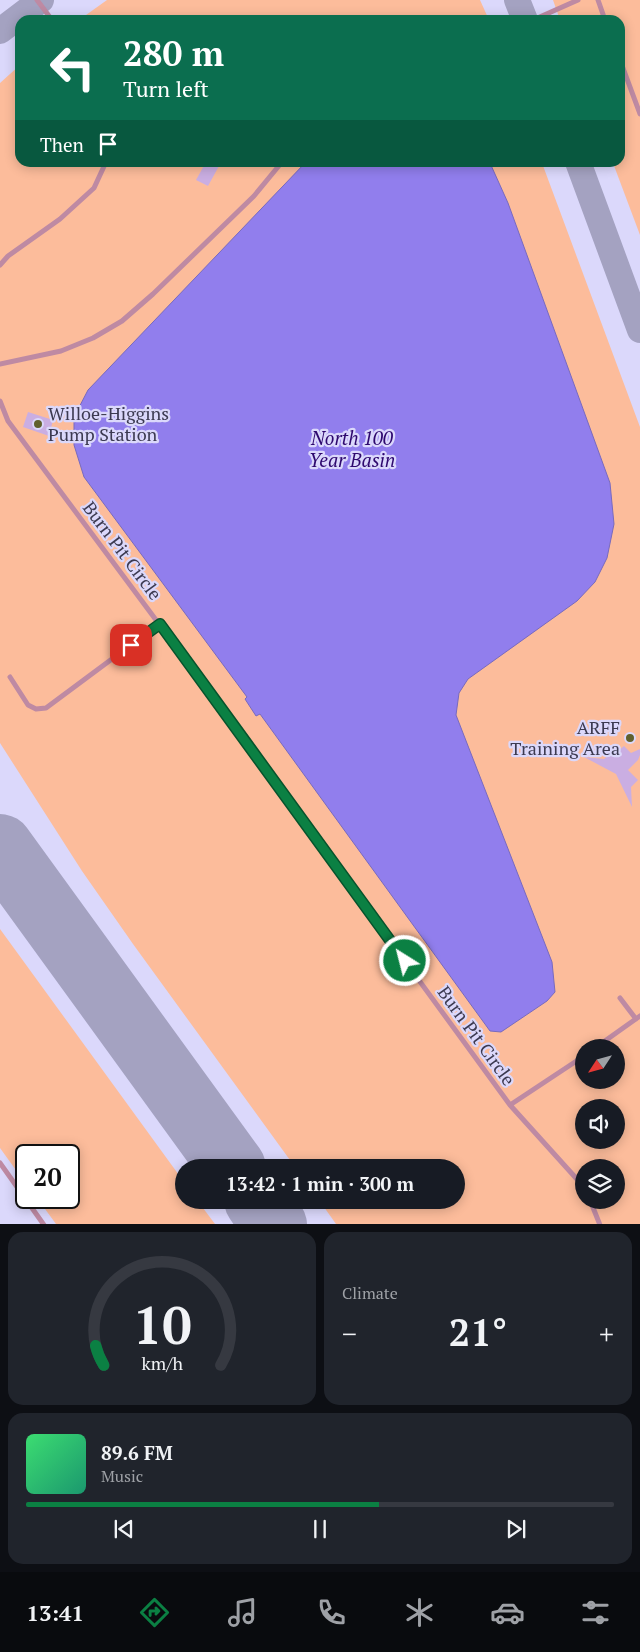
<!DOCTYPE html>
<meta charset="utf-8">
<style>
:root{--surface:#171b24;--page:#20242c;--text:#f1f3f6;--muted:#9ea1a6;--line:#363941;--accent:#0b8043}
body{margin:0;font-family:"PT Serif",serif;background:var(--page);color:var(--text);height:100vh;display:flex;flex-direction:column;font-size:19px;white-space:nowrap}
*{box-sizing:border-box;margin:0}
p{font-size:16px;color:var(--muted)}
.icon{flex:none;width:28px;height:28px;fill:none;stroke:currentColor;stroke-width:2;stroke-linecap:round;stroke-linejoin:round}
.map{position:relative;height:1224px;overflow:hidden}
.sheet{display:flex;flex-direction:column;gap:8px;padding:8px;background:#0d0f14;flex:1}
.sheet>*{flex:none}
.banner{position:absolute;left:15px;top:15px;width:610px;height:152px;border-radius:15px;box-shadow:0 2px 12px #0003;background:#0b6e4f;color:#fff;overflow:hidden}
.needle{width:32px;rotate:234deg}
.buttons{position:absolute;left:575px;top:1039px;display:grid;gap:10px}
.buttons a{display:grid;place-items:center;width:50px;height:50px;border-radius:50%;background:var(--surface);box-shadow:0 2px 12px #0003;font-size:25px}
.speed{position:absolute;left:15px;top:1144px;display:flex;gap:10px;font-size:25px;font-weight:700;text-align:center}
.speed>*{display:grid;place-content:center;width:65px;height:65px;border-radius:50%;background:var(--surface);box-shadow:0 2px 12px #0003;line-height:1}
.speed .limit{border:2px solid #111;border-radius:8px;background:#fff;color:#111}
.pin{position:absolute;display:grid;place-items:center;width:42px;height:42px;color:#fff;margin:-21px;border-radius:10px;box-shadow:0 2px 8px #0006}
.me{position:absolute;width:55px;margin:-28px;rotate:324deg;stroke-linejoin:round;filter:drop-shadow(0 0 4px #0008)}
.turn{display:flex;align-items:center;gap:18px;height:105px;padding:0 25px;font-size:22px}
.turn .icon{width:65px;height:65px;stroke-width:2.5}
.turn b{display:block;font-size:35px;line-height:42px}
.then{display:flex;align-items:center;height:48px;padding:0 25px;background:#0003;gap:10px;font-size:19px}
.big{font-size:38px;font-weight:700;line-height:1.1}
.sheet .widget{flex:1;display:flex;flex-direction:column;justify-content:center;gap:8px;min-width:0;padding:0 18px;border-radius:15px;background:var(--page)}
.sheet .dial{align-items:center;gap:0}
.dial svg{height:130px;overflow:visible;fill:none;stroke:var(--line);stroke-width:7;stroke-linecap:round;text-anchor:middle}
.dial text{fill:var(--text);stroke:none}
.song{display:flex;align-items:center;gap:15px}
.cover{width:60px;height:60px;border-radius:8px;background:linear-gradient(135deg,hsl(140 70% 55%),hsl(160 70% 35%))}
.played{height:5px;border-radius:2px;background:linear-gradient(90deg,var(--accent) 60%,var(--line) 60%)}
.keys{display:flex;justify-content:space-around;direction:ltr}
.heat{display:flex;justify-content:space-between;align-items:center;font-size:28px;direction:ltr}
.sheet .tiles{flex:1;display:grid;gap:8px;grid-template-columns:1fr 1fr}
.widget:last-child{grid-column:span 2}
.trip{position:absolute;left:175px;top:1159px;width:290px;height:50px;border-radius:25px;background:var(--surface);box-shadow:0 2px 12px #0003;font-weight:700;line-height:50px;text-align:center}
.dock{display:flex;height:80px;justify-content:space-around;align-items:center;background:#090b0e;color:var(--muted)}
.dock .icon{width:35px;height:35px}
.dock .on{color:var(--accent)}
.dock b{font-size:22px;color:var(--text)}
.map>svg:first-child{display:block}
.green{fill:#fcbc9b;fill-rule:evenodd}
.water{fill:#917eed;stroke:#786abe}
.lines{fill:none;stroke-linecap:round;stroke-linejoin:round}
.taxiway{stroke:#a4a2c1;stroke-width:26}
.runway{stroke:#a4a2c1;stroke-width:66}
.building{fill:#caaee2}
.service{stroke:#be8aa3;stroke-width:5}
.route-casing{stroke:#07532c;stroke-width:12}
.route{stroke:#0b8043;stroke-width:9}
.poi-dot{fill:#60602d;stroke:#dbd8fb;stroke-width:2}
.labels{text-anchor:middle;stroke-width:4.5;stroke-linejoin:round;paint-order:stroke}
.poi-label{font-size:18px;fill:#3c3a51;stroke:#dbd8fb;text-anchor:start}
.street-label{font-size:18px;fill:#3c3a51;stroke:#dbd8fb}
.water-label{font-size:19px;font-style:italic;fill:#2e086e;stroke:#dbd8fb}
</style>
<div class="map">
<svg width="640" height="1225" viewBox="0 0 640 1225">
<rect width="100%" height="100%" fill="#dbd8fb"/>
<path class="green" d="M 107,0 L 480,0 L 489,20 L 79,20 Z
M 553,0 L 640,0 L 640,235 L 613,163 L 620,162 L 620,20 L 560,20 Z
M 20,65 L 20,162 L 542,163 L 640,427 L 640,1224 L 336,1224 L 319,1200 L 456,1200 L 456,1168 L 295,1167 L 133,944 L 82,871 L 0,743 L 0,83 ZM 584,1048 L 616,1048 L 616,1080 L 584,1080 ZM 584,1108 L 616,1108 L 616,1140 L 584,1140 ZM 584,1168 L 616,1168 L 616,1200 L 584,1200 Z
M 0,929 L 184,1182 L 184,1200 L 197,1200 L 215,1224 L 56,1224 L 37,1198 L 69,1198 L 69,1155 L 26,1155 L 26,1184 L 0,1148 Z"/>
<path class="water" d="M 490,163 L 508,203 L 610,483 L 614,524 L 607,558 L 595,582 L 577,601 L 468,679 L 459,693 L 456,715 L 552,962 L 555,992 L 547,1001 L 501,1032 L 490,1031 L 260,714 L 256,716 L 245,699 L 247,697 L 84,477 L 74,445 L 74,417 L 88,390 L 305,163 Z"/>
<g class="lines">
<path class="taxiway" d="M 517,0 L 525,20
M 0,31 L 41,0
M 578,162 L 640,330"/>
<path class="runway" d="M 0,847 L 233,1168
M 257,1200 L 274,1225"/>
</g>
<path class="building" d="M 206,162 L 212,162 L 219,166 L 208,186 L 196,180 Z
M 28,412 L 53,420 L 49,436 L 23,427 Z
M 624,746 L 631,753 L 640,749 L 640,755 L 638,760 L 628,770 L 638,780 L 631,787 L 632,807 L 616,774 L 584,757 L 604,759 L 611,753 L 613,755 Z"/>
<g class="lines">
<path class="service" d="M 37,0 L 52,20
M 598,0 L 605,20
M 533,20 L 578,0
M 620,60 L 640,114
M 0,265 L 8,256 L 60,219 L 94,188 L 106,162
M 0,364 L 61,351 L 93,338 L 122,321 L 153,294 L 254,196 L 282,162
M 0,401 L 8,421 L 159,624 L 510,1105 L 584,1187
M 10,677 L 28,705 L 36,709 L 46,708 L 159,624
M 620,998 L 636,1019
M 595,1048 L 640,1016
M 510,1105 L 584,1056
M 0,1163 L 44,1225
M 590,1200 L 600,1225"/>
</g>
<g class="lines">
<g class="route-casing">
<path id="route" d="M 131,645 L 160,624 L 405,961"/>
</g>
<use href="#route" class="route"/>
</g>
<g class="poi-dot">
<circle cx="38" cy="424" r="5"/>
<circle cx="630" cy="738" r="5"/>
</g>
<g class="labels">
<g class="poi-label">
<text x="48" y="420">Willoe-Higgins<tspan x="48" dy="21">Pump Station</tspan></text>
<text x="620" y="734" text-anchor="end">ARFF<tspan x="620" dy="21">Training Area</tspan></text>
</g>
<g class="street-label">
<text transform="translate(122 551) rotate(53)" y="6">Burn Pit Circle</text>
<text transform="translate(476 1036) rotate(54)" y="6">Burn Pit Circle</text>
</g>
<g class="water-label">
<text x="352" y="445">North 100<tspan x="352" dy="22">Year Basin</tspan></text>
</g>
</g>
</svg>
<div class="buttons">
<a><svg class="needle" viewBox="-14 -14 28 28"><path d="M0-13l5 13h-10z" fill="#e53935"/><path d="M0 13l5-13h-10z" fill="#9ea1a6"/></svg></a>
<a><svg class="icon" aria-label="sound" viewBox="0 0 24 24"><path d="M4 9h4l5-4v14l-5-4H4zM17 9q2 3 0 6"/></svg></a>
<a><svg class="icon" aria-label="layers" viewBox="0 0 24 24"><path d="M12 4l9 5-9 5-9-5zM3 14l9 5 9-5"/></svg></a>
</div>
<div class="speed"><div class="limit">20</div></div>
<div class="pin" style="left:131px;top:645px;background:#d93025"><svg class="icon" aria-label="arrive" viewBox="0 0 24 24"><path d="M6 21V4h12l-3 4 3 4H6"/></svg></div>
<svg class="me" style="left:405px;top:961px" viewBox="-20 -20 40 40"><circle r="17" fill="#0b8043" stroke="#fff" stroke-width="3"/><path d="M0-11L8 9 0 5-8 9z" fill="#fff"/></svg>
<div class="trip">13:42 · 1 min · 300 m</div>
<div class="banner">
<div class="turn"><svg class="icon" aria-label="left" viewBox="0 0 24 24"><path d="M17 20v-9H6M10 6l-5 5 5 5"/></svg><div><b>280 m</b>Turn left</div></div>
<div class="then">Then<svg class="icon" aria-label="arrive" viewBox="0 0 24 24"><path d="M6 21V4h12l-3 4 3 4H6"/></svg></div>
</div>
</div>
<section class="sheet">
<div class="tiles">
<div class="widget dial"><svg viewBox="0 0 100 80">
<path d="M14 69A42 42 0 1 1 86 69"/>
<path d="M14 69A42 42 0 0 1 9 57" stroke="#0b8043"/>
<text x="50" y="56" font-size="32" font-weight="700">10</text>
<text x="50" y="72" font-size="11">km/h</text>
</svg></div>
<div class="widget"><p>Climate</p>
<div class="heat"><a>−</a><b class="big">21°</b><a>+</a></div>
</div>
<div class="widget">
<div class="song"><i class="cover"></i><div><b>89.6 FM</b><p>Music</p></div></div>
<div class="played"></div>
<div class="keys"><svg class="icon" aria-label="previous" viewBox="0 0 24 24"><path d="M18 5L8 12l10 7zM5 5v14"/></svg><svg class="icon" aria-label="pause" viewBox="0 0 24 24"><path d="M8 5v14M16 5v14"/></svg><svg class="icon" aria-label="next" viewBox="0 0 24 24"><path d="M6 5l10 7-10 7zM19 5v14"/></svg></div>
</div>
</div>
</section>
<nav class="dock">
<b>13:41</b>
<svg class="icon on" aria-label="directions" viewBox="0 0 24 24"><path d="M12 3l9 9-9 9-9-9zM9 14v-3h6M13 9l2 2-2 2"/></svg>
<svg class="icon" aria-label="music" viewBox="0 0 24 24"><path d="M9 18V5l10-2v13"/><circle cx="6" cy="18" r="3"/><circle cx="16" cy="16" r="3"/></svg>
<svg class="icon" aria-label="phone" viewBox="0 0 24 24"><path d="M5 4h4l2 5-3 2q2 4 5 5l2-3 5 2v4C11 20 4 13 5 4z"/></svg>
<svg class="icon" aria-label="climate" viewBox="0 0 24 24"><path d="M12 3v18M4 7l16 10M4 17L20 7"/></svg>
<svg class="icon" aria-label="car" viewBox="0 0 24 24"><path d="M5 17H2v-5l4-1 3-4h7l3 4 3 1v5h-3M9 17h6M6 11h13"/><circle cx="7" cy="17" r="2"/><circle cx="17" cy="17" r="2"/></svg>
<svg class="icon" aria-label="filters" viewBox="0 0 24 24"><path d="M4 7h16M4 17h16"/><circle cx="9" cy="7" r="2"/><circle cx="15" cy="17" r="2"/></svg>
</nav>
